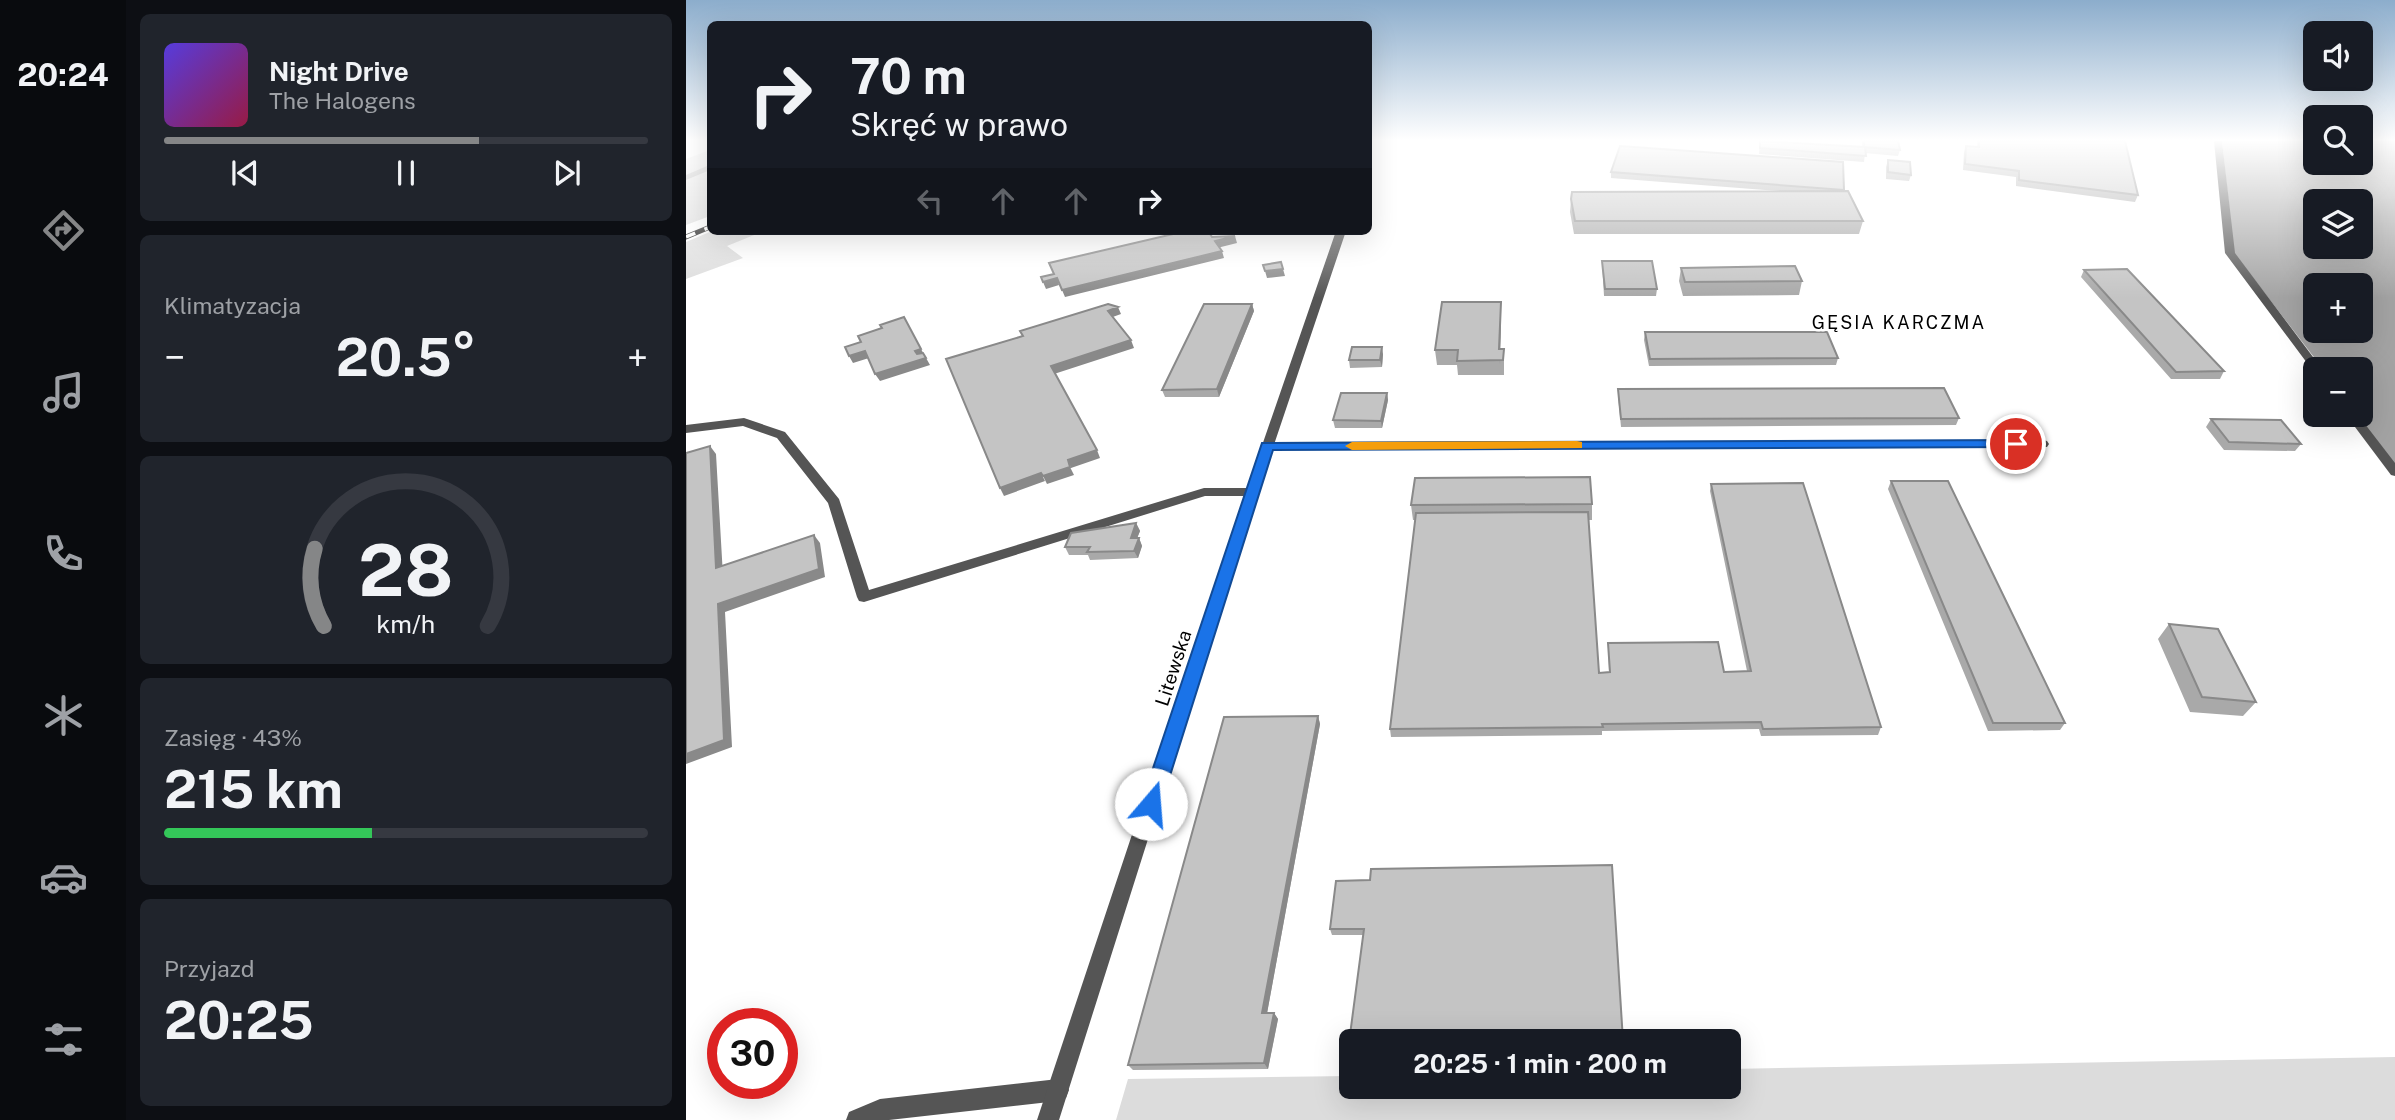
<!DOCTYPE html>
<html lang="pl">
<meta charset="utf-8">
<style>
:root{--surface:#171b24;--page:#20242c;--text:#f1f3f6;--muted:#9ea1a6;--line:#363941;--accent:#858687}
body{margin:0;font-family:"Public Sans",sans-serif;background:var(--page);color:var(--text);height:100vh;display:flex;flex-direction:column;font-size:26px;white-space:nowrap}
*{box-sizing:border-box;margin:0}
p{font-size:23px;color:var(--muted)}
.icon{flex:none;width:38px;height:38px;fill:none;stroke:currentColor;stroke-width:2;stroke-linecap:round;stroke-linejoin:round}
.map{position:relative;flex:1;overflow:hidden}
.side{display:flex;flex-direction:column;gap:14px;padding:14px;background:#0d0f14;width:560px}
.side>*{flex:none}
.banner{position:absolute;left:21px;top:21px;width:665px;height:214px;border-radius:10px;box-shadow:0 7px 28px #0002;background:#171b24;color:var(--text);overflow:hidden}
.controls{position:absolute;left:1617px;top:21px;display:grid;gap:14px}
.controls a{display:grid;place-items:center;width:70px;height:70px;border-radius:10px;background:var(--surface);box-shadow:0 7px 28px #0002;font-size:35px}
.speed{position:absolute;left:21px;top:1008px;display:flex;gap:14px;font-size:35px;font-weight:700;text-align:center}
.speed>*{display:grid;place-content:center;width:91px;height:91px;border-radius:50%;background:var(--surface);box-shadow:0 7px 28px #0002;line-height:1}
.speed .limit{border:10px solid #d22;background:#fff;color:#111}
.pin{position:absolute;display:grid;place-items:center;width:60px;height:60px;color:#fff;margin:-30px;border:4px solid #fff;border-radius:50%;box-shadow:0 2px 7px #0007}
.me{position:absolute;width:77px;margin:-38px;rotate:18deg;stroke-linejoin:round;filter:drop-shadow(0 0 5px #0008)}
.turn{display:flex;align-items:center;gap:24px;height:147px;padding:0 28px;font-size:32px}
.turn .icon{width:91px;height:91px;stroke-width:2.5}
.turn b{display:block;font-size:49px;line-height:60px}
.lanes{display:flex;align-items:center;height:66px;padding:0 28px;background:#0003;justify-content:center;gap:35px;direction:ltr}
.lanes .off{opacity:.35}
.big{font-size:52px;font-weight:700;line-height:1.1}
.side .card{flex:1;display:flex;flex-direction:column;justify-content:center;gap:10px;min-width:0;padding:0 24px;border-radius:10px;background:var(--page)}
.side .dial{align-items:center;gap:0}
.dial svg{height:182px;overflow:visible;fill:none;stroke:var(--line);stroke-width:7;stroke-linecap:round;text-anchor:middle}
.dial text{fill:var(--text);stroke:none}
.song{display:flex;align-items:center;gap:21px}
.cover{width:84px;height:84px;border-radius:10px;background:linear-gradient(135deg,hsl(250 70% 55%),hsl(340 70% 35%))}
.played{height:7px;border-radius:4px;background:linear-gradient(90deg,var(--accent) 65%,var(--line) 65%)}
.keys{display:flex;justify-content:space-around;direction:ltr}
.heat{display:flex;justify-content:space-between;align-items:center;font-size:38px;direction:ltr}
.charge{height:10px;border-radius:5px;background:linear-gradient(90deg,#34c759 43%,var(--line) 0)}
.trip{position:absolute;left:653px;top:1029px;width:402px;height:70px;border-radius:10px;background:var(--surface);box-shadow:0 7px 28px #0002;font-weight:700;line-height:70px;text-align:center}
main{display:flex;flex:1;min-height:0}
.menu{display:flex;flex-direction:column;width:126px;justify-content:space-around;align-items:center;background:#090b0e;color:var(--muted)}
.menu .icon{width:49px;height:49px}
.menu .active{color:var(--accent)}
.menu b{font-size:32px;color:var(--text)}
.map>svg:first-child{display:block}
.green{fill:#dcdcdc}
.water{fill:#a3a3a3;fill-rule:evenodd}
.lines{fill:none;stroke-linecap:round;stroke-linejoin:round}
.stream{fill:#a3a3a3;fill-rule:evenodd}
.lane{fill:#555;fill-rule:evenodd}
.street{fill:#555;fill-rule:evenodd}
.rail-casing{stroke:#000;stroke-width:5}
.rail{stroke:#fff;stroke-width:3.5;stroke-dasharray:10;stroke-linecap:butt}
.wall{fill:#a9a9a9}
.shaded-wall{fill:#898989}
.building{fill:#c4c4c4;stroke:#898989;stroke-width:2}
.route{fill:#1a73e8;stroke:#114b97;stroke-width:2}
.slow{fill:#f59e0b}
.labels{text-anchor:middle;stroke-width:5;stroke-linejoin:round;paint-order:stroke}
.far-neighbourhood-label{font-size:18px;letter-spacing:2px;fill:#000;stroke:#fff}
.street-label{font-size:19px;fill:#000;stroke:#fff}
</style>
<main>
<nav class="menu">
<b>20:24</b>
<svg class="icon active" aria-label="directions" viewBox="0 0 24 24"><path d="M12 3l9 9-9 9-9-9zM9 14v-3h6M13 9l2 2-2 2"/></svg>
<svg class="icon" aria-label="music" viewBox="0 0 24 24"><path d="M9 18V5l10-2v13"/><circle cx="6" cy="18" r="3"/><circle cx="16" cy="16" r="3"/></svg>
<svg class="icon" aria-label="phone" viewBox="0 0 24 24"><path d="M5 4h4l2 5-3 2q2 4 5 5l2-3 5 2v4C11 20 4 13 5 4z"/></svg>
<svg class="icon" aria-label="climate" viewBox="0 0 24 24"><path d="M12 3v18M4 7l16 10M4 17L20 7"/></svg>
<svg class="icon" aria-label="car" viewBox="0 0 24 24"><path d="M5 17H2v-5l4-1 3-4h7l3 4 3 1v5h-3M9 17h6M6 11h13"/><circle cx="7" cy="17" r="2"/><circle cx="17" cy="17" r="2"/></svg>
<svg class="icon" aria-label="filters" viewBox="0 0 24 24"><path d="M4 7h16M4 17h16"/><circle cx="9" cy="7" r="2"/><circle cx="15" cy="17" r="2"/></svg>
</nav>
<section class="side">
<div class="card">
<div class="song"><i class="cover"></i><div><b>Night Drive</b><p>The Halogens</p></div></div>
<div class="played"></div>
<div class="keys"><svg class="icon" aria-label="previous" viewBox="0 0 24 24"><path d="M18 5L8 12l10 7zM5 5v14"/></svg><svg class="icon" aria-label="pause" viewBox="0 0 24 24"><path d="M8 5v14M16 5v14"/></svg><svg class="icon" aria-label="next" viewBox="0 0 24 24"><path d="M6 5l10 7-10 7zM19 5v14"/></svg></div>
</div>
<div class="card"><p>Klimatyzacja</p>
<div class="heat"><a>−</a><b class="big">20.5°</b><a>+</a></div>
</div>
<div class="card dial"><svg viewBox="0 0 100 80">
<path d="M14 69A42 42 0 1 1 86 69"/>
<path d="M14 69A42 42 0 0 1 10 35" stroke="#858687"/>
<text x="50" y="56" font-size="32" font-weight="700">28</text>
<text x="50" y="72" font-size="11">km/h</text>
</svg></div>
<div class="card"><p>Zasięg · 43%</p><b class="big">215 km</b><div class="charge"></div></div>
<div class="card"><p>Przyjazd</p><b class="big">20:25</b></div>
</section>
<div class="map">
<svg width="1709" height="1120" viewBox="0 0 1709 1120">
<rect width="100%" height="100%" fill="#fff"/>
<path class="green" d="M 24,150 L 24,216 L 0,225 L 0,159 Z
M 26,231 L 78,231 L 41,246 L 57,258 L 0,279 L 0,242 Z
M 1709,1057 L 1709,1120 L 430,1120 L 442,1079 L 665,1076 L 665,1087 L 1043,1087 L 1043,1069 Z"/>
<path class="water" d="M 1536,141 L 1629,141 L 1629,163 L 1675,163 L 1675,141 L 1709,141 L 1709,464 L 1671,415 L 1675,415 L 1675,369 L 1637,369 L 1548,253 ZM 1629,201 L 1675,201 L 1675,247 L 1629,247 ZM 1629,285 L 1675,285 L 1675,331 L 1629,331 Z"/>
<g class="lines">
<path class="stream" d="M 21,166 L 24,166 L 24,170 L 0,180 L 0,175 Z"/>
<path class="lane" d="M 58,418 L 99,432 L 153,499 L 183,590 L 518,488 L 566,488 L 572,492 L 566,496 L 519,496 L 178,602 L 173,601 L 171,597 L 142,503 L 91,438 L 57,426 L 0,433 L 0,425 Z
M 1357,440 L 1361,441 L 1363,444 L 1361,447 L 581,450 L 575,446 L 581,442 Z
M 372,1079 L 380,1082 L 383,1090 L 380,1098 L 372,1101 L 203,1120 L 160,1120 L 163,1112 L 194,1099 Z"/>
<path class="street" d="M 1528,141 L 1536,141 L 1549,253 L 1636,369 L 1627,371 L 1539,253 Z
M 650,231 L 660,231 L 572,492 L 373,1120 L 351,1120 L 560,492 Z
M 1660,415 L 1672,415 L 1709,463 L 1709,476 L 1705,475 Z"/>
<g class="rail-casing">
<path id="rail" d="M 0,237 L 24,227"/>
</g>
<use href="#rail" class="rail"/>
</g>
<path class="wall" d="M 1074,141 L 1176,147 L 1176,141 L 1212,141 L 1214,150 L 1212,156 L 1179,153 L 1178,162 L 1073,154 Z
M 1291,141 L 1439,141 L 1452,195 L 1449,202 L 1330,186 L 1330,177 L 1277,170 L 1278,152 L 1280,146 L 1291,147 Z
M 1202,160 L 1225,175 L 1223,181 L 1200,179 L 1200,167 Z
M 925,172 L 1158,190 L 1158,191 L 1177,221 L 1173,234 L 888,234 L 884,212 L 885,199 L 1092,191 L 925,178 Z
M 916,261 L 971,289 L 970,296 L 918,296 Z
M 995,268 L 1116,281 L 1113,295 L 997,296 L 993,281 Z
M 1398,270 L 1538,371 L 1534,379 L 1485,379 L 1395,277 Z
M 566,304 L 568,311 L 533,397 L 479,397 L 476,390 Z
M 815,316 L 814,349 L 818,349 L 818,375 L 772,375 L 771,365 L 751,365 L 749,350 Z
M 959,332 L 1152,358 L 1150,365 L 963,366 L 958,340 Z
M 697,354 L 696,367 L 664,368 L 663,360 Z
M 932,389 L 1273,418 L 1270,425 L 935,427 L 932,396 Z
M 701,393 L 702,400 L 696,428 L 649,428 L 647,420 Z
M 1525,419 L 1615,444 L 1609,451 L 1538,450 L 1520,427 Z
M 1205,481 L 1379,723 L 1374,730 L 1302,731 L 1202,489 Z
M 1025,484 L 1195,727 L 1192,735 L 1075,736 L 1073,729 L 916,731 L 916,735 L 705,737 L 704,729 L 729,520 L 727,520 L 725,505 L 906,504 L 906,520 L 902,520 L 913,673 L 923,672 L 922,643 L 1038,672 L 1061,671 L 1024,491 Z
M 450,523 L 454,531 L 451,538 L 453,538 L 456,546 L 452,558 L 404,560 L 402,555 L 383,555 L 379,547 Z
M 1483,624 L 1570,702 L 1557,716 L 1504,712 L 1472,639 Z
M 632,716 L 634,724 L 581,1013 L 588,1013 L 592,1019 L 582,1069 L 447,1070 L 442,1065 Z
M 684,880 L 665,1041 L 665,1055 L 664,1055 L 662,1050 L 678,935 L 646,935 L 644,929 Z"/>
<path class="shaded-wall" d="M 549,236 L 551,243 L 531,248 L 529,241 Z
M 536,251 L 538,258 L 379,297 L 376,290 Z
M 597,269 L 599,276 L 581,278 L 579,271 Z
M 371,278 L 373,285 L 360,289 L 357,282 Z
M 815,302 L 815,316 L 814,364 L 813,349 Z
M 566,304 L 568,311 L 533,397 L 531,389 Z
M 432,307 L 435,314 L 424,318 L 422,311 Z
M 445,340 L 448,348 L 368,374 L 365,366 Z
M 696,347 L 697,354 L 696,367 L 694,360 Z
M 235,349 L 244,365 L 194,381 L 189,374 L 229,351 Z
M 179,351 L 183,358 L 167,363 L 163,356 Z
M 701,393 L 702,400 L 696,428 L 695,421 Z
M 24,446 L 30,454 L 37,576 L 30,568 Z
M 411,450 L 414,458 L 385,468 L 382,460 Z
M 384,467 L 388,475 L 361,484 L 357,476 Z
M 355,473 L 359,481 L 318,496 L 314,488 Z
M 450,523 L 454,531 L 448,546 L 445,538 Z
M 128,535 L 134,543 L 139,577 L 39,612 L 46,747 L 0,764 L 0,754 L 32,604 Z
M 453,538 L 456,546 L 452,558 L 448,551 Z
M 632,716 L 634,724 L 580,1019 L 576,1013 Z
M 588,1013 L 592,1019 L 582,1069 L 578,1063 Z"/>
<path class="building" d="M 1074,141 L 1179,147 L 1180,156 L 1074,148 Z
M 1178,141 L 1212,141 L 1214,150 L 1178,147 Z
M 1293,141 L 1439,141 L 1452,195 L 1333,180 L 1333,171 L 1279,164 L 1280,146 L 1293,147 Z
M 934,146 L 1157,162 L 1158,190 L 925,172 Z
M 1202,160 L 1224,162 L 1225,175 L 1202,172 Z
M 1162,191 L 1177,221 L 889,221 L 885,199 L 886,192 Z
M 500,231 L 522,231 L 526,237 L 549,236 L 529,241 L 536,251 L 376,290 L 371,278 L 357,282 L 355,277 L 368,274 L 363,263 Z
M 916,261 L 966,261 L 971,289 L 919,289 Z
M 595,262 L 597,269 L 579,271 L 577,265 Z
M 1109,266 L 1116,281 L 999,282 L 995,268 Z
M 1441,269 L 1538,371 L 1490,372 L 1398,270 Z
M 756,302 L 815,302 L 813,349 L 818,349 L 817,360 L 771,361 L 772,350 L 749,350 Z
M 422,304 L 432,307 L 422,311 L 445,340 L 365,366 L 411,450 L 382,460 L 384,467 L 357,476 L 355,473 L 314,488 L 260,359 L 337,336 L 334,331 Z
M 518,304 L 566,304 L 531,389 L 476,390 Z
M 218,317 L 235,349 L 229,351 L 231,354 L 237,353 L 240,358 L 189,374 L 179,351 L 163,356 L 159,347 L 175,342 L 172,336 L 196,328 L 194,325 Z
M 959,332 L 1141,332 L 1152,358 L 964,359 Z
M 666,347 L 696,347 L 694,360 L 663,360 Z
M 1258,388 L 1273,418 L 935,419 L 932,389 Z
M 655,393 L 701,393 L 695,421 L 647,420 Z
M 1525,419 L 1595,420 L 1615,444 L 1543,442 Z
M 24,446 L 30,568 L 128,535 L 133,569 L 32,604 L 38,740 L 0,754 L 0,453 Z
M 904,477 L 906,504 L 725,505 L 729,478 Z
M 1205,481 L 1262,481 L 1379,723 L 1307,723 Z
M 1117,483 L 1195,727 L 1077,729 L 1075,722 L 916,724 L 917,727 L 704,729 L 730,513 L 902,512 L 913,673 L 924,672 L 922,643 L 1032,642 L 1038,672 L 1065,671 L 1025,484 Z
M 450,523 L 445,538 L 453,538 L 448,551 L 401,552 L 404,547 L 379,547 L 385,533 Z
M 1483,624 L 1532,629 L 1570,702 L 1516,697 Z
M 632,716 L 576,1013 L 588,1013 L 578,1063 L 442,1065 L 538,717 Z
M 926,865 L 937,1041 L 665,1041 L 665,1050 L 662,1050 L 678,929 L 644,929 L 650,881 L 684,880 L 685,869 Z"/>
<linearGradient id="sky" x2="0" y2="1"><stop stop-color="#8cadcc"/><stop offset="0.47" stop-color="#fff"/><stop offset="1" stop-color="#fff" stop-opacity="0"/></linearGradient>
<rect width="1709" height="298" fill="url(#sky)"/>
<path class="route" d="M 1330,440 L 1335,441 L 1335,447 L 587,450 L 475,804 L 472,810 L 465,813 L 458,810 L 455,804 L 576,443 Z"/>
<path class="slow" d="M 891,441 L 896,442 L 896,448 L 666,450 L 659,446 L 666,442 Z"/>
<g class="labels">
<g class="far-neighbourhood-label">
<text x="1213" y="329">GĘSIA KARCZMA</text>
</g>
<g class="street-label">
<text transform="translate(487 668) rotate(-72)" y="7">Litewska</text>
</g>
</g>
</svg>
<div class="controls">
<a><svg class="icon" aria-label="sound" viewBox="0 0 24 24"><path d="M4 9h4l5-4v14l-5-4H4zM17 9q2 3 0 6"/></svg></a>
<a><svg class="icon" aria-label="search" viewBox="0 0 24 24"><circle cx="10" cy="10" r="6"/><path d="M15 15l6 6"/></svg></a>
<a><svg class="icon" aria-label="layers" viewBox="0 0 24 24"><path d="M12 4l9 5-9 5-9-5zM3 14l9 5 9-5"/></svg></a>
<a>+</a>
<a>−</a>
</div>
<div class="speed"><div class="limit">30</div></div>
<div class="pin" style="left:1330px;top:444px;background:#d93025"><svg class="icon" aria-label="arrive" viewBox="0 0 24 24"><path d="M6 21V4h12l-3 4 3 4H6"/></svg></div>
<svg class="me" style="left:465px;top:804px" viewBox="-20 -20 40 40"><circle r="19" fill="#fff"/><path d="M0-13L10 11 0 6-10 11z" fill="#1a73e8"/></svg>
<div class="trip">20:25 · 1 min · 200 m</div>
<div class="banner">
<div class="turn"><svg class="icon" aria-label="right" viewBox="0 0 24 24"><path d="M7 20v-9h11M14 6l5 5-5 5"/></svg><div><b>70 m</b>Skręć w prawo</div></div>
<div class="lanes"><svg class="icon off" aria-label="left" viewBox="0 0 24 24"><path d="M17 20v-9H6M10 6l-5 5 5 5"/></svg><svg class="icon off" aria-label="ahead" viewBox="0 0 24 24"><path d="M12 20V5M6 11l6-6 6 6"/></svg><svg class="icon off" aria-label="ahead" viewBox="0 0 24 24"><path d="M12 20V5M6 11l6-6 6 6"/></svg><svg class="icon" aria-label="right" viewBox="0 0 24 24"><path d="M7 20v-9h11M14 6l5 5-5 5"/></svg></div>
</div>
</div>
</main>
